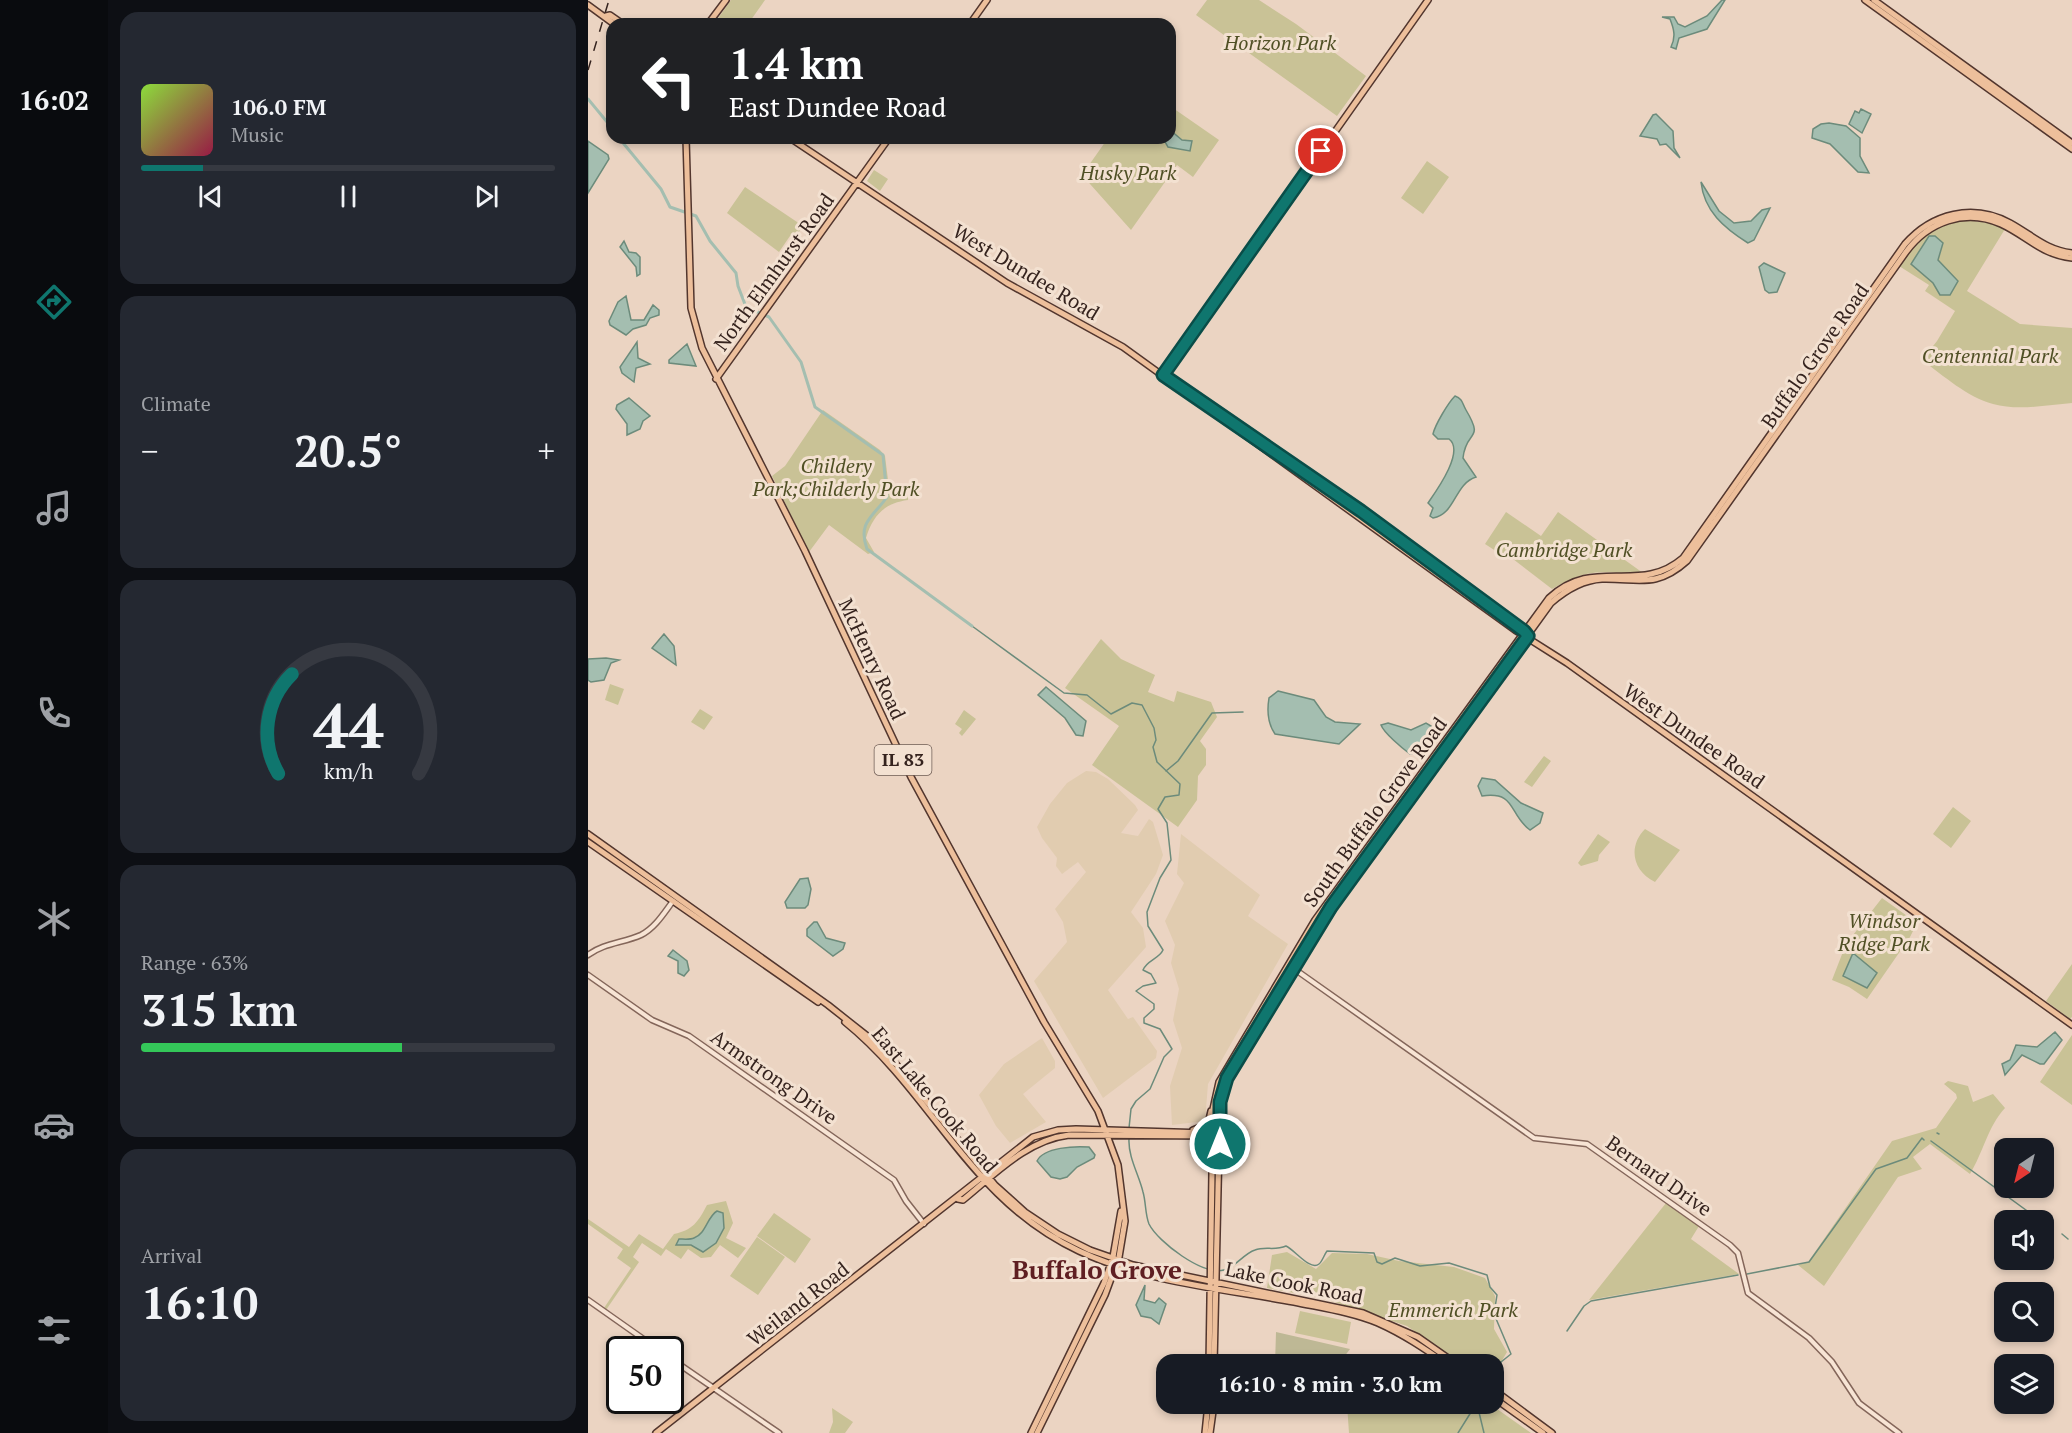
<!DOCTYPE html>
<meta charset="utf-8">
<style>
:root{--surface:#171b24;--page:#242831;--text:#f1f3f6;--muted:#9ea1a6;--line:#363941;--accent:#0f766e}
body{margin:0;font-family:"PT Serif",serif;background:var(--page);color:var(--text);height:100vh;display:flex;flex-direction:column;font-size:22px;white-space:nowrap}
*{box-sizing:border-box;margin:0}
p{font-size:20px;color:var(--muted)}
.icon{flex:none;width:33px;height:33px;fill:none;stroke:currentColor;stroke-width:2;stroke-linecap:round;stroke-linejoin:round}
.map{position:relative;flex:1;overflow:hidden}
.details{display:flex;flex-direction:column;gap:12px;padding:12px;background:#0d0f14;width:480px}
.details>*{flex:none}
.top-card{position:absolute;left:18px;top:18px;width:570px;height:126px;border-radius:18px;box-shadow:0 3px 9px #0003;background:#202124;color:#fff;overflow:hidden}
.needle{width:39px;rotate:215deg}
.controls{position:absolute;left:1406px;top:1138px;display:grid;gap:12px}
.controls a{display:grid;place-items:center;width:60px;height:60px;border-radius:12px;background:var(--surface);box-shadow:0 3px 9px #0003;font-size:30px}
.speed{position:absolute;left:18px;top:1336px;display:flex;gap:12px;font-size:30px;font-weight:700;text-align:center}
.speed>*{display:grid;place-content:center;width:78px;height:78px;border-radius:50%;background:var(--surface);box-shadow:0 3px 9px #0003;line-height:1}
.speed .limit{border:3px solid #111;border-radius:9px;background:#fff;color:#111}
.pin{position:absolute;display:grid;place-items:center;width:51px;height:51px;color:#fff;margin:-26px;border:3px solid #fff;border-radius:50%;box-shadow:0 2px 6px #0007}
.me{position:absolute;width:66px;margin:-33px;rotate:0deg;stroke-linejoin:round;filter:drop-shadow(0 0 4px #0008)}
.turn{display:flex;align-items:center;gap:21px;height:126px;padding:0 24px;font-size:27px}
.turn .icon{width:78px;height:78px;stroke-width:2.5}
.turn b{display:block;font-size:42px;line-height:51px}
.big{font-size:45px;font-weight:700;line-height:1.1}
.details .tile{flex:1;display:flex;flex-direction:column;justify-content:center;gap:9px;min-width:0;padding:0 21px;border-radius:18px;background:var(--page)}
.details .dial{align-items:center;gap:0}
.dial svg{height:156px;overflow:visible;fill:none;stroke:var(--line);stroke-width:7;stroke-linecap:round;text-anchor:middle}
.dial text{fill:var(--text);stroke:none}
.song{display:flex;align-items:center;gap:18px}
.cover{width:72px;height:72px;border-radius:9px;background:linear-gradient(135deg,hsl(90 70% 55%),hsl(340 70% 35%))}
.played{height:6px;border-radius:3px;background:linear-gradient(90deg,var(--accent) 15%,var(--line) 15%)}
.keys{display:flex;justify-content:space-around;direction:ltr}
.heat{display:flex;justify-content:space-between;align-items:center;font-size:33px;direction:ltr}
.charge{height:9px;border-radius:4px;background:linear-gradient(90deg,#34c759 63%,var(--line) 0)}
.trip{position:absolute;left:568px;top:1354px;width:348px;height:60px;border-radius:18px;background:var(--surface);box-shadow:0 3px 9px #0003;font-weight:700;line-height:60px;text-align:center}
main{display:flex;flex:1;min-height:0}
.dock{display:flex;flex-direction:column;width:108px;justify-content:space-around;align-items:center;background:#090b0e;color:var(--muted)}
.dock .icon{width:42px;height:42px}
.dock .on{color:var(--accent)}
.dock b{font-size:27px;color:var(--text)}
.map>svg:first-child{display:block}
.farmland{fill:#e1ccb0}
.green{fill:#c9c296}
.cemetery{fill:#beb895}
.water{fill:#a4beb0;stroke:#6c8b7b;stroke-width:1.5}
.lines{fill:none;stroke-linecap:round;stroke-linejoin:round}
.stream{stroke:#6c8b7b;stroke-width:1.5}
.canal{stroke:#a4beb0;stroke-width:3}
.minor-casing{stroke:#84665a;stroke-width:7}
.major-casing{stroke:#52362e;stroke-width:8}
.minor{stroke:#f7e4d4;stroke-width:4}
.major{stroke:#edbf9b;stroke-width:5}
.rail{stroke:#35231e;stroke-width:1.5;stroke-dasharray:10 10;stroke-linecap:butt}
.route-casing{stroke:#0a4d48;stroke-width:15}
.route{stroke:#0f766e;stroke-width:10}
.labels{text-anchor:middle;stroke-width:6;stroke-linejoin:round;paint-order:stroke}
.shield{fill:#f3e1d1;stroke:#6e5c54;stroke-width:1.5}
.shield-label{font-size:18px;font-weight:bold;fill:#35231e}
.park-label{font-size:20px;font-style:italic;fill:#505025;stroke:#f3e1d1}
.street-label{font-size:20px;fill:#35231e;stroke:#f3e1d1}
.district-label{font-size:26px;font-weight:bold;fill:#5f1f22;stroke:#f3e1d1}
</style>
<main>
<nav class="dock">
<b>16:02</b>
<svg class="icon on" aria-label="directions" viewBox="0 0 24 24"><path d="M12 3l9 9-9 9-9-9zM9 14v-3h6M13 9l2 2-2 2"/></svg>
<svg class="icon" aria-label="music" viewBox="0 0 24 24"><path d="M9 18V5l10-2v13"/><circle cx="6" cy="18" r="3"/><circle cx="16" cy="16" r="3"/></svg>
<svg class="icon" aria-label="phone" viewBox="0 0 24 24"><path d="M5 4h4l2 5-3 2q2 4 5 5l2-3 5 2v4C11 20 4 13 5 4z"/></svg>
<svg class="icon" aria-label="climate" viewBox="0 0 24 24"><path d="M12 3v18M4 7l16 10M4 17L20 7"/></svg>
<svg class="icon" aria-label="car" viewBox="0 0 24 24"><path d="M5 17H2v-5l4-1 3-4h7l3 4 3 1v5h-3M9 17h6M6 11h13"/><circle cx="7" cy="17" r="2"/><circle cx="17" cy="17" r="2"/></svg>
<svg class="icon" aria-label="filters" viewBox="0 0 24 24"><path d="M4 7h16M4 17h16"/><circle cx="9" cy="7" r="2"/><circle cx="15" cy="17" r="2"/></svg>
</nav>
<section class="details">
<div class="tile">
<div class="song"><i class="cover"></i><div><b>106.0 FM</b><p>Music</p></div></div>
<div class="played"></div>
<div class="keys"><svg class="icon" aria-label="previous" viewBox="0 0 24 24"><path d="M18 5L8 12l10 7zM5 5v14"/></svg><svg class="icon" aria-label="pause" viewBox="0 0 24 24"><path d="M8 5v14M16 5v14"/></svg><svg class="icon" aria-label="next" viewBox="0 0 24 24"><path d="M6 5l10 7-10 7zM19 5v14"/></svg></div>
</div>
<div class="tile"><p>Climate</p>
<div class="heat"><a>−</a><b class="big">20.5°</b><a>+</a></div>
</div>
<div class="tile dial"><svg viewBox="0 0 100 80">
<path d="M14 69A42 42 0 1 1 86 69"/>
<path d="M14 69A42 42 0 0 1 21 18" stroke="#0f766e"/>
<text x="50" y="56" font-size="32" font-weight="700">44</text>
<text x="50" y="72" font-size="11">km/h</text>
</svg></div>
<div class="tile"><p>Range · 63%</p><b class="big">315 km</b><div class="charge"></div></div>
<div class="tile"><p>Arrival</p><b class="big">16:10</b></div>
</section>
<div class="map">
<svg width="1484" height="1433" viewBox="0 0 1484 1433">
<rect width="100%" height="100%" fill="#ebd4c2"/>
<path class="farmland" d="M 498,771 L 508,772 L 520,779 L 547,805 L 550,810 L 533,833 L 550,836 L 561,819 L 565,822 L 575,855 L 568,874 L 543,912 L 555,928 L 558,947 L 520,990 L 540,1019 L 545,1017 L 569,1051 L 568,1058 L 515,1098 L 446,981 L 479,942 L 475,922 L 467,909 L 498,872 L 490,862 L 474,874 L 468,866 L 469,858 L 454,838 L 449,827 L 462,804 L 479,783 Z
M 593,834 L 672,895 L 660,916 L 700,944 L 620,1084 L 617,1121 L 584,1125 L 582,1086 L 594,1048 L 585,1020 L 591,989 L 583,963 L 587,945 L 577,921 L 596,883 L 589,874 Z
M 454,1038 L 467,1061 L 467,1068 L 435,1094 L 458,1122 L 422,1143 L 408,1126 L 391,1095 L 416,1064 Z"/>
<path class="green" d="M 143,0 L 177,0 L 160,24 L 126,24 Z
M 619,0 L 671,0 L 708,24 L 778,76 L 749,116 L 608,15 Z
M 582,106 L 631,140 L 605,177 L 589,165 L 543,230 L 494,175 L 520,138 L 582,138 Z
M 839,161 L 861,177 L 835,214 L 813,198 Z
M 286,170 L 300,179 L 292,191 L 279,181 Z
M 157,187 L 215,226 L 206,239 L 202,236 L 191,252 L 139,213 Z
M 1376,220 L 1402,223 L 1417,229 L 1379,291 L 1432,324 L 1484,328 L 1484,403 C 1459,405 1430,411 1405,404 C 1379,397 1356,376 1334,360 L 1349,341 L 1367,311 L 1337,291 L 1341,285 L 1311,266 C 1328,239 1346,225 1376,220 Z
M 235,410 L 292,450 L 297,456 L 302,496 L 320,494 L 320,500 C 297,503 285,515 278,538 L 286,552 L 280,554 L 241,525 L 221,552 L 184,476 L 197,466 Z
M 918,512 L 953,536 L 970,512 L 1055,573 C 1010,574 1007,565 964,589 L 925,559 L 917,557 L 897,544 Z
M 513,639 L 533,659 L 567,675 L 560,692 L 586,702 L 589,691 L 623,702 L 629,717 L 612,741 L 618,749 L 618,765 L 610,776 L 609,800 L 590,827 L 504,765 L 531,726 L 477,688 Z
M 22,684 L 36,689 L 30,705 L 17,700 Z
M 112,709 L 125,717 L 116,730 L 103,722 Z
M 376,710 L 388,719 L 374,736 L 371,733 L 374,729 L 367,724 Z
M 956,756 L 963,761 L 944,787 L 936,782 Z
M 1365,807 L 1383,821 L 1363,848 L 1345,834 Z
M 1057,829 L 1092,850 L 1067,882 C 1044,871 1040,846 1057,829 Z
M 1010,834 L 1022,842 L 1011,855 L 1010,861 L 993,866 L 990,863 Z
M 1294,898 L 1329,923 L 1322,937 L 1279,999 L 1261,987 L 1244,980 L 1258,944 Z
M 1484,964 L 1484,1017 L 1482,1019 L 1458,1001 Z
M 1484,1035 L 1484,1105 L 1452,1082 Z
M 1360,1081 L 1380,1086 L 1385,1102 L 1405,1094 L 1417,1108 C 1400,1126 1395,1153 1382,1174 L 1342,1144 L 1325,1157 L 1334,1169 L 1310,1177 L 1236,1286 L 1210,1265 L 1220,1262 L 1304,1141 L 1348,1128 L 1369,1098 L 1368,1094 L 1356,1084 Z
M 138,1201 L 145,1223 L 138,1238 L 158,1248 L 150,1258 L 132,1245 L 123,1257 L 113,1258 L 100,1249 L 93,1259 L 78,1249 L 73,1256 L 54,1243 L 45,1257 L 51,1262 L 18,1310 L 16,1308 L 43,1268 L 29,1258 L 35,1249 L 0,1224 L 0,1219 L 41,1247 L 51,1234 L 75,1249 L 86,1234 C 105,1230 110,1222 119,1205 Z
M 1078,1203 L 1111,1226 L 1103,1239 L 1151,1274 L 1001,1300 Z
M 186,1213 L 223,1239 L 207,1263 L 169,1236 Z
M 169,1237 L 197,1257 L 170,1295 L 142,1276 Z
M 699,1252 L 728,1269 L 744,1253 L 779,1254 L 811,1261 L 866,1267 L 897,1278 L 907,1296 L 906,1329 L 919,1352 L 906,1374 L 906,1365 L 875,1365 L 819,1326 L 734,1298 L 679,1288 L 684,1255 Z
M 712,1311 L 763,1322 L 759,1344 L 707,1333 Z
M 759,1404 L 902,1404 L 943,1433 L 761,1433 Z
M 244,1408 L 265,1422 L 257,1433 L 241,1433 L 245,1422 Z"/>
<path class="cemetery" d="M 688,1332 L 762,1349 L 750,1365 L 687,1365 Z"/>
<path class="water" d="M 1134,0 L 1137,0 L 1119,29 L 1091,38 L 1088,49 L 1083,47 C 1088,37 1086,29 1082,19 L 1074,17 L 1086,17 L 1090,24 L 1097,27 L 1119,16 Z
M 1273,109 L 1283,114 L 1274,133 L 1261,124 L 1267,111 L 1271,113 Z
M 1068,114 L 1085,131 L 1086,148 L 1092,158 L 1078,144 L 1072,145 L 1069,139 L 1052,136 L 1065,115 Z
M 1241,123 L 1258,126 L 1272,138 L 1272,156 L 1281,173 L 1270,172 L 1242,144 L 1224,138 L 1225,129 L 1233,124 Z
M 582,130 L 594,140 L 604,141 L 602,151 L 580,147 L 575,138 L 582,138 Z
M 0,141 L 20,155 L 21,159 L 0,193 Z
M 1113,182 L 1131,211 L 1146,223 L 1163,221 L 1174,210 L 1182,208 L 1166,240 L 1160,243 C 1136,228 1116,211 1113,182 Z
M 1341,236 L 1347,236 L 1355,243 L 1350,260 L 1370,281 L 1362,295 L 1352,295 L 1345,283 L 1323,264 Z
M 36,241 L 41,252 L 48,253 L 52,257 L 52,274 L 49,276 L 48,267 L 32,247 Z
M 1176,263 L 1197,273 L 1189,292 L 1181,293 L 1177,290 L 1171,267 Z
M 38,296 L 43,320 L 56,320 L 65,305 L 71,310 L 71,315 L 62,318 L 58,325 L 45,329 L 38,335 L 22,325 L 21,321 L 30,302 Z
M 49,342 L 50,358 L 62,364 L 48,368 L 46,382 L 34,373 L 32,367 Z
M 99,344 L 108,366 L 81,363 L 81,360 Z
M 867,396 C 875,399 874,403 878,410 C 897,442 878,429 875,458 L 888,477 C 866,484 868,514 845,518 L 842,516 L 845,508 L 840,503 C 849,490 877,451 861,439 L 850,439 L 845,434 C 847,425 860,403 867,396 Z
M 41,398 L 62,416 L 55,421 L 52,429 L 39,435 L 39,424 L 28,409 L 29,405 Z
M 76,634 L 86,646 L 88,665 L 64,648 Z
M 18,658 L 31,660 L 23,663 L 16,680 L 3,682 L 0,680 L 0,659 Z
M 458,687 L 498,721 L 495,736 L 488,735 L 477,718 L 450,695 Z
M 690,691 L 726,700 L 738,717 L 747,722 L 772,724 L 751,744 L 687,734 C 680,724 679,710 681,698 Z
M 800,723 L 823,730 L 838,723 L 843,726 L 845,736 L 827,753 L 822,754 C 814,748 796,733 793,725 Z
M 894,778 L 907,780 L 933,803 L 955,813 L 952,823 L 942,830 C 920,814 929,791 894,796 L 890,786 Z
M 220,878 L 223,889 L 220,905 L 217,908 L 199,908 L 197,902 L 212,879 Z
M 226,922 L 229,922 L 238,938 L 257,943 L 255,949 L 245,956 L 219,936 L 219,929 Z
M 85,950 L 99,961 L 101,970 L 96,976 L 90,973 L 90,961 L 80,956 Z
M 1265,953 L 1289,973 L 1279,988 L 1255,976 Z
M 1467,1032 L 1474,1040 L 1456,1064 L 1452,1064 L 1434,1055 L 1417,1075 L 1414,1064 L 1422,1060 L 1428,1045 L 1449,1047 Z
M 501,1147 L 507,1155 L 506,1158 L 489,1167 L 479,1177 L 472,1179 L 463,1177 L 449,1161 C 456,1147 487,1146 501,1147 Z
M 129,1211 L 135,1213 L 136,1228 L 128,1243 L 115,1252 L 103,1245 L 88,1245 L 91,1239 C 95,1239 102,1240 106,1238 C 118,1234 119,1217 129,1211 Z
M 557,1285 L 556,1300 L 567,1303 L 571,1298 L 578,1304 L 571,1324 L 563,1318 L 553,1316 L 548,1305 Z"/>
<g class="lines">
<path class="stream" d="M 384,626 L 476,693 L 499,695 L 523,714 L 544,703 L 554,705 L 566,728 L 568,740 L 565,747 L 569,762 L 592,784 L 591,795 L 577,797 L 570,809 L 579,823 L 583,860 L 572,878 L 559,912 L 560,926 L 575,950 C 571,959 559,960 555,970 L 563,974 L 568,983 L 555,986 L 548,991 L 566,1004 L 566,1009 L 556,1018 L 556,1023 L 572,1029 L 584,1049 L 576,1057 L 562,1089 L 548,1101 L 543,1109 L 541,1128
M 578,771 L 590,761 L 624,713 L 655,712
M 1349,1133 L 1351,1134
M 541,1139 C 540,1157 551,1175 555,1192 C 558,1202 557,1214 561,1224 C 570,1242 615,1276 636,1270 C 648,1267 655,1254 667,1250 C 677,1246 687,1251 698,1246 C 707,1250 722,1271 731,1264 C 734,1262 736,1255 739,1251 L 786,1253 L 789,1262 L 794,1264 L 807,1258 L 832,1266 L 861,1263 L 899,1275 L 902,1287 L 909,1295 L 906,1314 L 923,1354 L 913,1362 L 906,1381
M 1343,1141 L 1453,1221
M 1455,1223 L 1463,1228
M 1474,1234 L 1480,1239
M 1159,1274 L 1221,1262 L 1288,1169 L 1319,1158 L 1334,1138 L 1336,1140
M 979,1331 L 996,1306 L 1003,1301 L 1150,1275
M 889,1404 L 896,1433
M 870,1433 L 885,1409 L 885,1404"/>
<path class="canal" d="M 0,99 L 24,128
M 31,138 L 73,189 L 82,207 L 108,216 L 122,241 L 148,273 L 150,286 L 158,307 L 181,317 L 213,362 L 227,407 L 295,455 L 299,497 C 286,516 269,522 279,549 L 384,626"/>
<g class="minor-casing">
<path id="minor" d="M 0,955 C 16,943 35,943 53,935 C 67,928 76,913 85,901
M 705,968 L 946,1138 L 999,1144 L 1142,1245 L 1150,1253 L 1160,1293 L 1221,1338 L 1244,1362 L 1271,1403 L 1311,1433
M 0,975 L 64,1020 L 101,1036 L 306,1180 L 318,1201 L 336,1224
M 0,1300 L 71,1350
M 82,1358 L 191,1433"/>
</g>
<g class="major-casing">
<path id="major" d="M 1277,0 L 1484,149
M 1286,0 L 1484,143
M 0,5 L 26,24
M 18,16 L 22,15 L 35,24
M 120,24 L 138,0
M 382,24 L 399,0
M 98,138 L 103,308 L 114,348 L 217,551 L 323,777 L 456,1022 L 510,1111 L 530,1165 L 537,1221 L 531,1257 L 517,1295 L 449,1433
M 202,138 L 419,283 L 535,347 L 927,630 L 979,663 L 1484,1025
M 575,375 L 840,0
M 128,379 L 301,138
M 662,436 L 773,511 L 937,632
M 0,834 L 240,1005 L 283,1039 L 308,1064 L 407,1185 L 437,1212 L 470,1234 L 502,1250 L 545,1265 L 775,1313 L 830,1337 L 870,1365
M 0,842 L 230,1002
M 257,1022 C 346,1094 381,1200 491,1251 C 557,1282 635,1289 706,1302 C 734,1308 763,1312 790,1323 C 815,1334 837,1349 860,1365
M 605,1130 L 620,1124 L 623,1111
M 370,1199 L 375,1200 C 407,1174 439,1140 481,1135 L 623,1136
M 621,1365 L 625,1109 L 631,1082 L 727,920 L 961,598 C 1007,555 1051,596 1095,558 L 1317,244 C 1344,213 1385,203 1422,223 C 1444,235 1458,250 1484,253
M 626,1365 L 632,1102 L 639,1078 L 743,907 L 963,603 C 978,590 994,580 1014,579 C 1050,578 1068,589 1099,561 L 1318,252 C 1340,222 1377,208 1413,224 C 1439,236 1454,255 1484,258
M 906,1390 L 964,1433
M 906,1398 L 955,1433
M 68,1433 L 445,1137 L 470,1130 L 488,1129 L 618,1133 L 628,1136
M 443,1433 L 516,1283 L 525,1257 L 533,1211
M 617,1433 L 620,1404
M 622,1433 L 626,1404"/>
</g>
<use href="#minor" class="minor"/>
<use href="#major" class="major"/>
<path class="rail" d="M 0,70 L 21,0"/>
</g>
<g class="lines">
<g class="route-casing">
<path id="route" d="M 632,1144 L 632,1102 L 639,1078 L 743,907 L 940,636 L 936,631 L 773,511 L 575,375 L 733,151"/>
</g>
<use href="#route" class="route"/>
</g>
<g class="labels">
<rect class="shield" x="286.5" y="745" width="57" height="30" rx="4.5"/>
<g class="shield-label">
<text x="315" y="766">IL 83</text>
</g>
<g class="park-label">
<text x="692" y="50">Horizon Park</text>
<text x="540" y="180">Husky Park</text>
<text x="1402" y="363">Centennial Park</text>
<text x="248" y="473">Childery<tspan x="248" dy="23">Park;Childerly Park</tspan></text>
<text x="976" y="557">Cambridge Park</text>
<text x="1296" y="928">Windsor<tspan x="1296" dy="23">Ridge Park</tspan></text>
<text x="865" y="1317">Emmerich Park</text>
</g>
<g class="street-label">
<text transform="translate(186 272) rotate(-54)" y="7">North Elmhurst Road</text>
<text transform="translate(438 272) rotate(31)" y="7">West Dundee Road</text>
<text transform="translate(1227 356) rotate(-55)" y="7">Buffalo Grove Road</text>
<text transform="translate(284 659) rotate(65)" y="7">McHenry Road</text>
<text transform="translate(1106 736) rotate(35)" y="7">West Dundee Road</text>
<text transform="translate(787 812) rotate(-54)" y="7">South Buffalo Grove Road</text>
<text transform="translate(186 1077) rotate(35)" y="7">Armstrong Drive</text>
<text transform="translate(347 1100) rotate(50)" y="7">East Lake Cook Road</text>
<text transform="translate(1071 1176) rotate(35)" y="7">Bernard Drive</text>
<text transform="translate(706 1283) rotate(12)" y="7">Lake Cook Road</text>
<text transform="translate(210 1304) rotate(-38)" y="7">Weiland Road</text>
</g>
<g class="district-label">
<text x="509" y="1279">Buffalo Grove</text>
</g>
</g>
</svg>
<div class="controls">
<a><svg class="needle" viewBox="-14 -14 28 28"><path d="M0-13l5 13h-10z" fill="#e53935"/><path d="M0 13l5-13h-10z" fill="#9ea1a6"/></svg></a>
<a><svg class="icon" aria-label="sound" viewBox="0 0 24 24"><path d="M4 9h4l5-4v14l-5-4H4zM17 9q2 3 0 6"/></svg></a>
<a><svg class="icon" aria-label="search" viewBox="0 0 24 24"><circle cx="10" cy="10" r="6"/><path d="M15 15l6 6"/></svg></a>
<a><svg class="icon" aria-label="layers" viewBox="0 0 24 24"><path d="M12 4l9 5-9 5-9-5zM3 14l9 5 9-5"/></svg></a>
</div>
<div class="speed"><div class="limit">50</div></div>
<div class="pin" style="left:733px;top:151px;background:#d93025"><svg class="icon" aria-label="arrive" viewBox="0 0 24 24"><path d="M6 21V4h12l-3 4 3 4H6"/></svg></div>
<svg class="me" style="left:632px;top:1144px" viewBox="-20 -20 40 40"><circle r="17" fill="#0f766e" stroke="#fff" stroke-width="3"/><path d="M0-11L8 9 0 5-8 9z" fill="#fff"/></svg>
<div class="trip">16:10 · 8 min · 3.0 km</div>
<div class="top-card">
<div class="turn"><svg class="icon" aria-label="left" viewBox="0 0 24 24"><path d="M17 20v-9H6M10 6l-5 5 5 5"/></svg><div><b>1.4 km</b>East Dundee Road</div></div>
</div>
</div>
</main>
